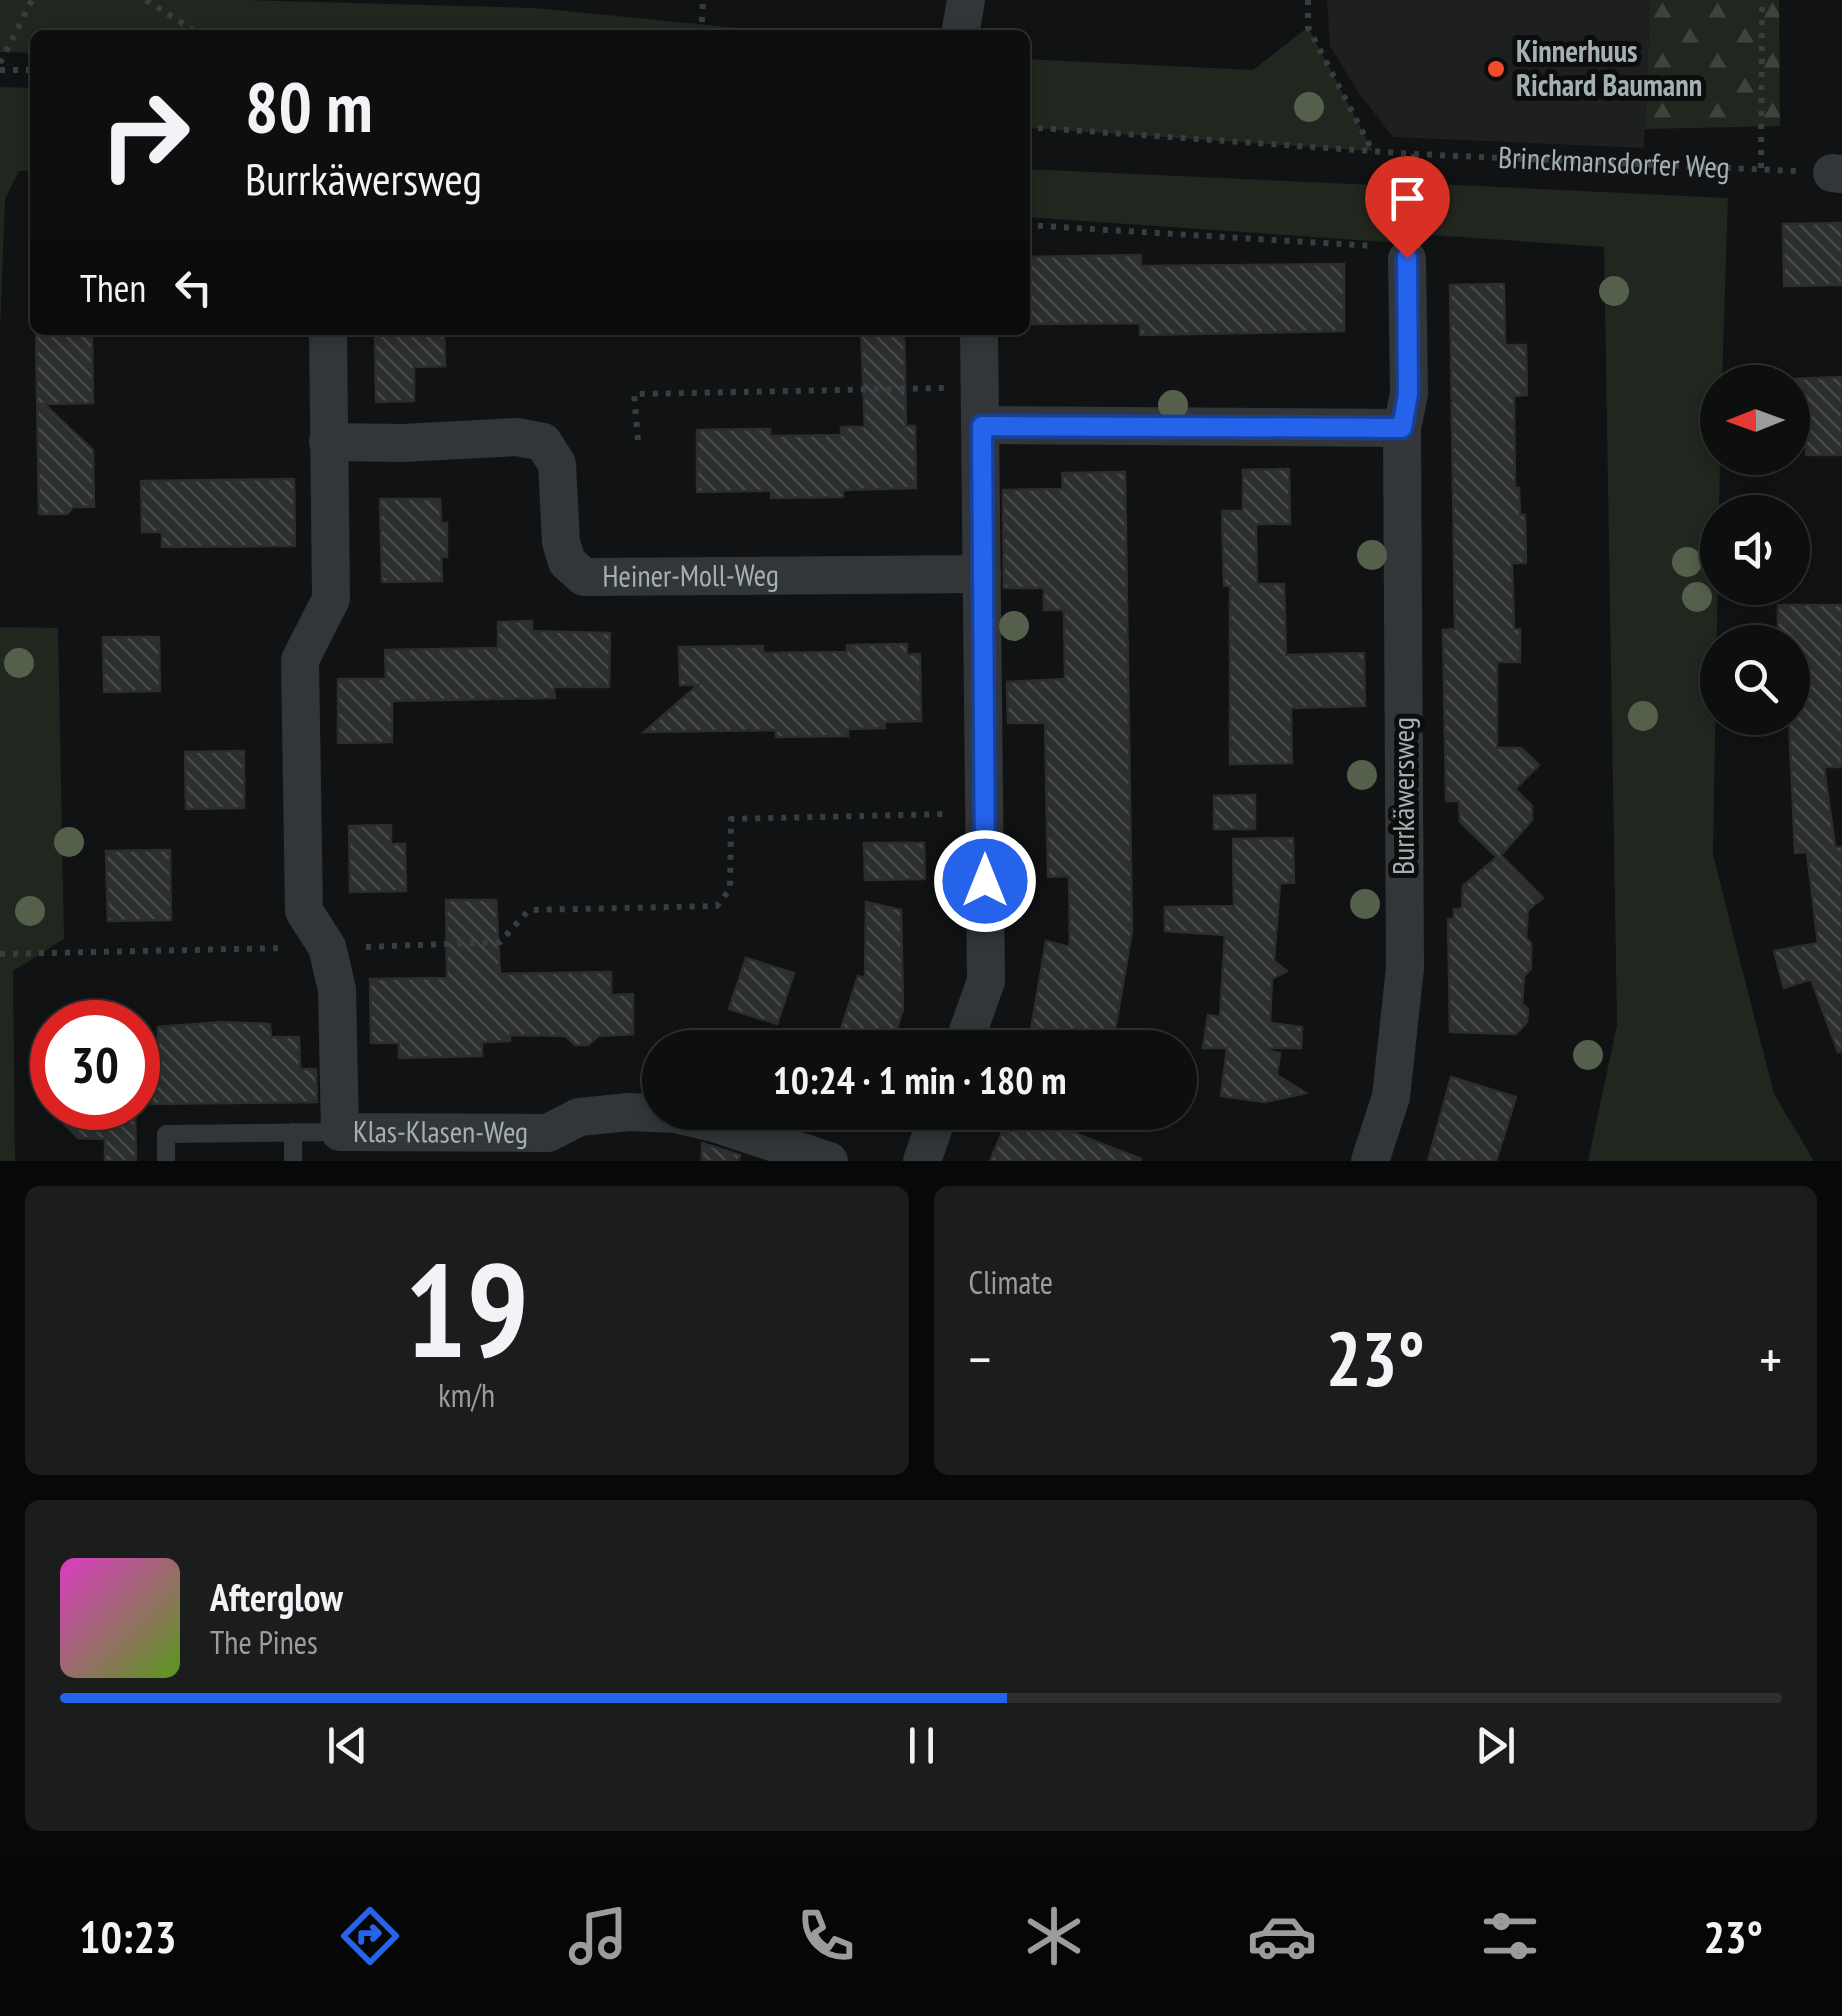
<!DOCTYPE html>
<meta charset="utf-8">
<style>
:root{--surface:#0d0e0e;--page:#1b1c1c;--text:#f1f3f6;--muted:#9a9c9e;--line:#2d2e2e;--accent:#2563eb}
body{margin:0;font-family:"PT Sans Narrow",sans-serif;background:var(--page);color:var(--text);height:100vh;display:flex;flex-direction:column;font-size:38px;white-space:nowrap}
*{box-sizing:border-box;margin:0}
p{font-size:32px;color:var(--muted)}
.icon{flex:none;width:55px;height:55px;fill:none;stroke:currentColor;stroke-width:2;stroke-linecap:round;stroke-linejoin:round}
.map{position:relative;height:1161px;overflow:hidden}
.sheet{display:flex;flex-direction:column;gap:25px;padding:25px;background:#070808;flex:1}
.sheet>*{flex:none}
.guide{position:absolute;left:30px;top:30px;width:1000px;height:305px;border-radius:15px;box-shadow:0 5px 15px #0003,0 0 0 2px var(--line);background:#0d0e0e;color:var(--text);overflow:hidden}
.needle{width:65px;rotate:269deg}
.tools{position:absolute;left:1700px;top:365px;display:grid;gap:20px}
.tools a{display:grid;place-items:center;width:110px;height:110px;border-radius:50%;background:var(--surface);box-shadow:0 5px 15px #0003,0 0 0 2px var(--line);font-size:50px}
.speed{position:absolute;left:30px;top:1000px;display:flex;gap:20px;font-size:50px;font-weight:700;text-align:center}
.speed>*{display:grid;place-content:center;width:130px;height:130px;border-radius:50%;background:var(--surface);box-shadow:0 5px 15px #0003,0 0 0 2px var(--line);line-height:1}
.speed .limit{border:15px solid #d22;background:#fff;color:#111}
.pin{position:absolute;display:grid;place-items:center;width:85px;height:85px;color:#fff;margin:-102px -42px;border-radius:50% 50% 50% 0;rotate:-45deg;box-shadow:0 0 10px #0007}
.pin .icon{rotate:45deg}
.me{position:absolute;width:110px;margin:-55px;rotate:0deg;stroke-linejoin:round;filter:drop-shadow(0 0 8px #0008)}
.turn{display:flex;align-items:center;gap:35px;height:210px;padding:0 50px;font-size:45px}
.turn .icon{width:130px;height:130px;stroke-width:2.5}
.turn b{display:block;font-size:70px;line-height:85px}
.then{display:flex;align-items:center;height:95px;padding:0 50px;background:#0003;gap:20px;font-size:38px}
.big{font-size:75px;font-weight:700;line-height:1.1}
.sheet .card{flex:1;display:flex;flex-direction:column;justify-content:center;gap:15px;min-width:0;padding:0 35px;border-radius:15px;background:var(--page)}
.sheet .dial{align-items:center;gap:0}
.dial b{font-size:130px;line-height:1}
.song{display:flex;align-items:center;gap:30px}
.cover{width:120px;height:120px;border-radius:15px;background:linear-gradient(135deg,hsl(310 70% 55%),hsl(90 70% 35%))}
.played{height:10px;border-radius:5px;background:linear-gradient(90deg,var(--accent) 55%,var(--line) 55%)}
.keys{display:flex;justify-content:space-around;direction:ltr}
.heat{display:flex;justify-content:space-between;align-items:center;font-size:55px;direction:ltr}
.sheet .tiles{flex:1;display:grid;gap:25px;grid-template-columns:1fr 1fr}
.card:last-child{grid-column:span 2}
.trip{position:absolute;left:642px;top:1030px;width:555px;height:100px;border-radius:50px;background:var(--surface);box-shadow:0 5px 15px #0003,0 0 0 2px var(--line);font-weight:700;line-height:100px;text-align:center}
.tabs{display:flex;height:160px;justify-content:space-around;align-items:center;background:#050606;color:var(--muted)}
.tabs .icon{width:70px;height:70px}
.tabs .selected{color:var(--accent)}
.tabs b{font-size:45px;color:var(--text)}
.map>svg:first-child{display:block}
.built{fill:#1d1f20}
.grass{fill:#21261e}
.forest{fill:url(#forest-firs)}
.building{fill:url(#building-back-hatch);stroke:#2b2d2f;stroke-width:2.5}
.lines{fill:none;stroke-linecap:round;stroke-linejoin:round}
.path{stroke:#383e3f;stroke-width:6;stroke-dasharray:5 8;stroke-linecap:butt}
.service{stroke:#323638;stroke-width:18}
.minor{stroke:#323638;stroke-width:38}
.tree{fill:#54604b}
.route-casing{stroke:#184099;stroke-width:25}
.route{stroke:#2563eb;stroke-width:18}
.poi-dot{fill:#f34a29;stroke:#0d0d0e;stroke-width:4}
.labels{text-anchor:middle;stroke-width:10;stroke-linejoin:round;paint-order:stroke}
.poi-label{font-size:30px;font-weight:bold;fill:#a3b1b4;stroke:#0d0d0e;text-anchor:start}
.street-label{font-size:30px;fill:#a3b1b4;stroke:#0d0d0e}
</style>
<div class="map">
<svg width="1842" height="1161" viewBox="0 0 1842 1161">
<defs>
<pattern id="forest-firs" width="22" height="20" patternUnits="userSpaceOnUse" patternTransform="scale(2.5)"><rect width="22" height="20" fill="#21261e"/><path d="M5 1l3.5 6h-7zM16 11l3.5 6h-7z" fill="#3e433c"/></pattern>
<pattern id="building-back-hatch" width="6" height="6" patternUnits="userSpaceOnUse" patternTransform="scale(2.5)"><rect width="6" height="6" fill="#2c2e2f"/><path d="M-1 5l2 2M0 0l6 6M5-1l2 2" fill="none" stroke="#474a4b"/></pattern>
</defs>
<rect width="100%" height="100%" fill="#111213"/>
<path class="built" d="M 1327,0 L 1650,0 L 1644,148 L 1393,137 L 1358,92 L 1330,46 Z"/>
<path class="grass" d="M 0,0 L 243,0 L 535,8 L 809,35 L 35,35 L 35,53 L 0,52 Z
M 1308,27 L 1373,151 L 1028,128 L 1025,123 L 1025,59 L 1253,70 Z
M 0,87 L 35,88 L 35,171 L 19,171 L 5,199 L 0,332 Z
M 1025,169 L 1396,186 L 1401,243 L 1025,217 Z
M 1436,184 L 1728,198 L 1722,382 L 1718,382 L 1718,458 L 1720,458 L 1713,855 L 1774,1094 L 1814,1161 L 1588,1161 L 1617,1025 L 1604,247 L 1431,235 Z
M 0,627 L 58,628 L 64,939 L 13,971 L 15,1161 L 0,1161 Z"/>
<path class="forest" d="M 1650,0 L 1779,0 L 1780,126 L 1645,129 Z"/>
<path class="building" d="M 1842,223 L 1842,285 L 1784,286 L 1783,224 Z
M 1141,255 L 1140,266 L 1344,264 L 1344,331 L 1140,335 L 1140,323 L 1026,324 L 1025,257 Z
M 1504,284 L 1505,345 L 1526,345 L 1527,395 L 1514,396 L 1515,488 L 1519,488 L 1520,515 L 1525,515 L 1526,563 L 1512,563 L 1514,629 L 1520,629 L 1520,662 L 1497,662 L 1497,748 L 1521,748 L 1539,765 L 1515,789 L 1532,806 L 1532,820 L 1501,855 L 1543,898 L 1528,910 L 1526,938 L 1531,943 L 1531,969 L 1524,976 L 1522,1004 L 1528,1009 L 1527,1022 L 1516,1034 L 1450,1032 L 1448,919 L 1454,919 L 1454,909 L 1462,909 L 1463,886 L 1497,857 L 1460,822 L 1459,801 L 1446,801 L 1443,630 L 1455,629 L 1450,285 Z
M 36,330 L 92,330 L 93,403 L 44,404 L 93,450 L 94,507 L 73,507 L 67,514 L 39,514 Z
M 375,330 L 444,330 L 445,366 L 414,367 L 414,401 L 376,402 Z
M 861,330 L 904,330 L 906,426 L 915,426 L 916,488 L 843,490 L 843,497 L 771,498 L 771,491 L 697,492 L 697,430 L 770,429 L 770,436 L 841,435 L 841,427 L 865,427 Z
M 1842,377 L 1842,455 L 1806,455 L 1806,447 L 1792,448 L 1792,379 Z
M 1289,469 L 1290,524 L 1256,524 L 1257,584 L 1284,584 L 1286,655 L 1364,653 L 1365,706 L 1291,708 L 1292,763 L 1230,764 L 1230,586 L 1224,586 L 1222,511 L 1243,511 L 1243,470 Z
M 1125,472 L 1132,931 L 1112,1048 L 1028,1048 L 1046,941 L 1070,947 L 1069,876 L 1048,877 L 1045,723 L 1008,723 L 1007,682 L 1065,679 L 1064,610 L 1044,610 L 1044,588 L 1004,588 L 1003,490 L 1063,489 L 1062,473 Z
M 294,479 L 295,546 L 162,547 L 162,532 L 142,532 L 141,481 Z
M 380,499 L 440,499 L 441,523 L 447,523 L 447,557 L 441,557 L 442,581 L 382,582 Z
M 1778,605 L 1842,605 L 1842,767 L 1824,767 L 1835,847 L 1842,847 L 1842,1051 L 1838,1052 L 1811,979 L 1784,988 L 1774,951 L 1818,943 L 1807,852 L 1795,853 L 1789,718 L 1792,718 L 1792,642 L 1778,642 Z
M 532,621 L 532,631 L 610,633 L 609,687 L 554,687 L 555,698 L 392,701 L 392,742 L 338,743 L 338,679 L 386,679 L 385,650 L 498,648 L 498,622 Z
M 103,637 L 159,637 L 160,691 L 104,692 Z
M 907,644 L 907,655 L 920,654 L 921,721 L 884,722 L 885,728 L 848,729 L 848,736 L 776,737 L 776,730 L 644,732 L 698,685 L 680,685 L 679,647 L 763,646 L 763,653 L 847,652 L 847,645 Z
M 244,751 L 244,808 L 186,809 L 185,752 Z
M 1255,795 L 1255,829 L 1214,829 L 1214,796 Z
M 391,825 L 391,844 L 405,844 L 406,891 L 350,892 L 349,826 Z
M 1293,838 L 1294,883 L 1280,883 L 1274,961 L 1287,971 L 1272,979 L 1270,1023 L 1302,1027 L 1301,1048 L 1269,1048 L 1269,1051 L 1280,1053 L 1277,1075 L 1306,1093 L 1265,1102 L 1221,1096 L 1227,1048 L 1203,1048 L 1208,1015 L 1220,1017 L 1225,935 L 1165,931 L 1165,907 L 1234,906 L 1233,839 Z
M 864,843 L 924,843 L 925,879 L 865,880 Z
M 170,850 L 171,920 L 108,921 L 106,851 Z
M 446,900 L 496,900 L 500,974 L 611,972 L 611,995 L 633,994 L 633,1034 L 598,1036 L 588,1045 L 575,1045 L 566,1036 L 510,1035 L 510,1041 L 482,1042 L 482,1056 L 399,1058 L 399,1043 L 371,1043 L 370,979 L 447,978 Z
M 866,902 L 901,910 L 903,1009 L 891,1048 L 835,1048 L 858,976 L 865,978 Z
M 746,958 L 794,973 L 777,1024 L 729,1009 Z
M 223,1022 L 270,1024 L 271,1037 L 299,1037 L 300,1069 L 316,1069 L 317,1102 L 141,1104 L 141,1074 L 159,1074 L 158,1027 Z
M 1451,1077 L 1516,1097 L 1496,1161 L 1428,1161 Z
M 48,1108 L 135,1108 L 136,1161 L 105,1161 L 105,1139 L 78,1138 Z
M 1031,1116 L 1141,1159 L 1140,1161 L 990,1161 L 1006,1123 L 1025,1130 Z
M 702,1143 L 740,1155 L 738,1161 L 702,1161 Z"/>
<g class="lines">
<g class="path">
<path d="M 146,0 L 201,35"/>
<path d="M 1308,0 L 1308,27 L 1372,150"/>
<path d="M 701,35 L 703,0"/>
<path d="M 0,63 L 32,0"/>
<path d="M 0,70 L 35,70"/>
<path id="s1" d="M 1025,127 L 1414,154 L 1796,171"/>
<path d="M 1761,168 L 1762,0"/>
<path d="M 1409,222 L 1414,154"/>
<path d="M 1025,225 L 1373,246"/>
<path d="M 638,440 L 634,394 L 945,388"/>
<path d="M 366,947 L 500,942 L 529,910 L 717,906 L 730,889 L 731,819 L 947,814"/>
<path d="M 0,954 L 284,948"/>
</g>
<path class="service" d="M 293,1132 L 293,1161
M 166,1161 L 166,1134 L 340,1132"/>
<g class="minor">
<path d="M 960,35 L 966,0"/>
<path d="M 1832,173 L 1842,174"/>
<path id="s2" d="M 328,330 L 331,599 L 300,660 L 304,911 L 327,947 L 337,989 L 340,1132 L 548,1133 L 579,1117 L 630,1112 L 675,1114 L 714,1123 L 829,1161"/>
<path d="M 982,425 L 1402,428"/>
<path id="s3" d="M 328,442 L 403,443 L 517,437 L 543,442 L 557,464 L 561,542 L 567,562 L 584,577 L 982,574"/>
<path d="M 962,1048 L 986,981 L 979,330"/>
<path d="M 922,1161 L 939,1112"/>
<path d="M 1370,1161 L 1391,1097 L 1405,968 L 1402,428 L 1409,394 L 1407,259"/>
</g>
</g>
<g class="tree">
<circle cx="1309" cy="107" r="15"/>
<circle cx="1614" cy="291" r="15"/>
<circle cx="1173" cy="405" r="15"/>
<circle cx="1372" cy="555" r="15"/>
<circle cx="1687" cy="562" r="15"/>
<circle cx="1697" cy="597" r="15"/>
<circle cx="1014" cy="626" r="15"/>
<circle cx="19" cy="663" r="15"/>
<circle cx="1643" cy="716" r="15"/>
<circle cx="1362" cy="775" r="15"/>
<circle cx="69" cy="842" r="15"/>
<circle cx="1365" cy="904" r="15"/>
<circle cx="30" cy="911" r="15"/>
<circle cx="1588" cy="1055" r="15"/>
</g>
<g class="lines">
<g class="route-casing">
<path id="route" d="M 985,881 L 982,426 L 1402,428 L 1408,394 L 1407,258"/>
</g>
<use href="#route" class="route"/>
</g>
<circle class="poi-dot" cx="1496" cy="69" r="10"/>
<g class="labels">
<g class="poi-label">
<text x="1516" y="62">Kinnerhuus<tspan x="1516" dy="34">Richard Baumann</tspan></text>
</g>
<g class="street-label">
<text dy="10" stroke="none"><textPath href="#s1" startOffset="590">Brinckmansdorfer Weg</textPath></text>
<text dy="10" stroke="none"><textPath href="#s3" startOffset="470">Heiner-Moll-Weg</textPath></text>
<text transform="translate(1404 796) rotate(-90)" y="10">Burrkäwersweg</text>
<text dy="10" stroke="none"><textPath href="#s2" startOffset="918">Klas-Klasen-Weg</textPath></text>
</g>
</g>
</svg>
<div class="tools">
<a><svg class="needle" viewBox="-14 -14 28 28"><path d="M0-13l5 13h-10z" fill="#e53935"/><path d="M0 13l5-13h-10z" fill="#9a9c9e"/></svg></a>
<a><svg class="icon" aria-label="sound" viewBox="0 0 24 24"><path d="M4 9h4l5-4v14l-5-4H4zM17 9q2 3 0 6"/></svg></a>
<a><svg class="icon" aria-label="search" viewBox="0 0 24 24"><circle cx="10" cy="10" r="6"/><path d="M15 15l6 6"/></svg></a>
</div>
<div class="speed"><div class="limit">30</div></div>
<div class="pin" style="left:1407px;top:258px;background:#d93025"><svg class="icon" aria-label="arrive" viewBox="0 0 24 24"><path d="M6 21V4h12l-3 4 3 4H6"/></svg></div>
<svg class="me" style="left:985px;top:881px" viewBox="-20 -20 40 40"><circle r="17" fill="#2563eb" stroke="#fff" stroke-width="3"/><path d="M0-11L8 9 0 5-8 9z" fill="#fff"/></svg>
<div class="trip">10:24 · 1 min · 180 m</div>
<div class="guide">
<div class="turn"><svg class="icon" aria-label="right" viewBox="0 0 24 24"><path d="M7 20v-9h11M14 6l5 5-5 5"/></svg><div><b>80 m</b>Burrkäwersweg</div></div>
<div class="then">Then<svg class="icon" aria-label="left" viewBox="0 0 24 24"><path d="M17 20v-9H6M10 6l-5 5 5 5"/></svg></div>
</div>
</div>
<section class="sheet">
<div class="tiles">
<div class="card dial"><b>19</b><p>km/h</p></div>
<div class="card"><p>Climate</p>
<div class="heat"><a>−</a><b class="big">23°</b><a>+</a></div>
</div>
<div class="card">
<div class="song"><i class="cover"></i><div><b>Afterglow</b><p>The Pines</p></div></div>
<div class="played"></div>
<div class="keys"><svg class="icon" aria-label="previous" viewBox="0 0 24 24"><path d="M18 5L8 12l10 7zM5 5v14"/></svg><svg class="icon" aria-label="pause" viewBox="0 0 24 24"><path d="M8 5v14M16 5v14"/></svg><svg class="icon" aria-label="next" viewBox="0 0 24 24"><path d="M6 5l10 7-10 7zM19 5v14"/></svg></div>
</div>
</div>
</section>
<nav class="tabs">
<b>10:23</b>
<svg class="icon selected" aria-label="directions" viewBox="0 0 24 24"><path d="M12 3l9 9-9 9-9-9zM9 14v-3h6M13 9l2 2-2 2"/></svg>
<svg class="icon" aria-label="music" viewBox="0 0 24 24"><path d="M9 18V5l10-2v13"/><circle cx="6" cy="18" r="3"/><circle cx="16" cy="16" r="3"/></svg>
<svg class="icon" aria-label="phone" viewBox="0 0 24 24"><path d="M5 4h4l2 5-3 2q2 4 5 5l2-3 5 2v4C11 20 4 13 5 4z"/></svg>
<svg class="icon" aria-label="climate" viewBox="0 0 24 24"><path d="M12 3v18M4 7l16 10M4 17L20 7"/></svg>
<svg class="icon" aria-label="car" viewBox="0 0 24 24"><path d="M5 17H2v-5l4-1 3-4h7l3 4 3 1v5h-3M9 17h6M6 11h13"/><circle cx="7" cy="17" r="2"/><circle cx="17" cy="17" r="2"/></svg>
<svg class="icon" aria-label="filters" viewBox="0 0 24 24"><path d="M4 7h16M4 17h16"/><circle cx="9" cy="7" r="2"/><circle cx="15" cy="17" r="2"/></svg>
<b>23°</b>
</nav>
